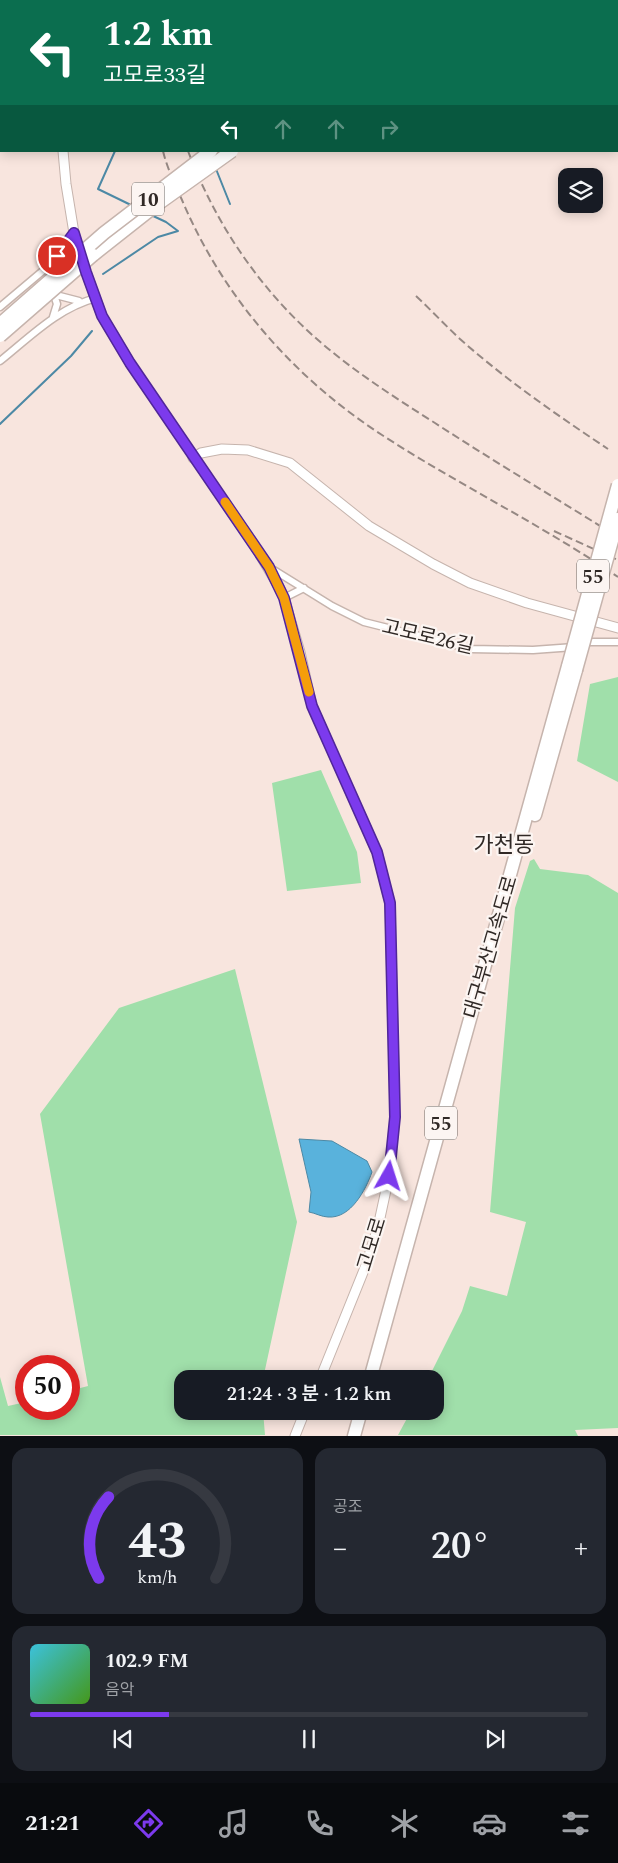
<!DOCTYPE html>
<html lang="ko">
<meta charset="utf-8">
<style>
:root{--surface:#171b24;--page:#242831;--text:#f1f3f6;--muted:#9ea1a6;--line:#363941;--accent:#7c3aed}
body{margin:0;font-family:Spectral,"Noto Sans KR",serif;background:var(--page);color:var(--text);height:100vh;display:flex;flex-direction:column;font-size:19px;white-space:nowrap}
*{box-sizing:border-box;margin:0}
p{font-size:16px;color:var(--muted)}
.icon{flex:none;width:28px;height:28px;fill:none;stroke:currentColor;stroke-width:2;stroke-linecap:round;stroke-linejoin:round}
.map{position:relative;height:1436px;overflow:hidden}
.panel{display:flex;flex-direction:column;gap:12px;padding:12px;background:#0d0f14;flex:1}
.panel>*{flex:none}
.guide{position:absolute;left:0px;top:0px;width:619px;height:152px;box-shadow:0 2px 12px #0003;background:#0b6e4f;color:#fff;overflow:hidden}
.controls{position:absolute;left:558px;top:168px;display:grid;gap:10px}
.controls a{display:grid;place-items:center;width:45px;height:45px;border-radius:10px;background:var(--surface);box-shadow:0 2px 12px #0003;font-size:25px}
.speed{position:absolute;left:15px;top:1355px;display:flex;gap:10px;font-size:25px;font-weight:700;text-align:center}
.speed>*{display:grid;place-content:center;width:65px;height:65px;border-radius:50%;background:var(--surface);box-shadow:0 2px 12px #0003;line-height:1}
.speed .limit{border:8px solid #d22;background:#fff;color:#111}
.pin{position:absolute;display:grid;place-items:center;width:42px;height:42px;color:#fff;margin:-21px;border:2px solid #fff;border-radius:50%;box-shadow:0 1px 5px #0007}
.me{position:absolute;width:55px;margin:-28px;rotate:6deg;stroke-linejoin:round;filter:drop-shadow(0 0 4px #0008)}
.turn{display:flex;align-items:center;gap:18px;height:105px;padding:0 20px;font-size:22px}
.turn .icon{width:65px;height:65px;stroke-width:2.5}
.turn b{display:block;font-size:35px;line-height:42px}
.lanes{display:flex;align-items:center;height:48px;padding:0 20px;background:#0003;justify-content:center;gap:25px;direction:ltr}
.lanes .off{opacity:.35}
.big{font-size:38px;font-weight:600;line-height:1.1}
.panel .card{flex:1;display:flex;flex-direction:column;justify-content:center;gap:8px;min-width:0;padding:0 18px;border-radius:15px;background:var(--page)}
.panel .dial{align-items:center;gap:0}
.dial svg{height:130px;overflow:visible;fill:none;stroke:var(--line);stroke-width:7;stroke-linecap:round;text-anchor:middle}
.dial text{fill:var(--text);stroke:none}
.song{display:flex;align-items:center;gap:15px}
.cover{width:60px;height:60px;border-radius:8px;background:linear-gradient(135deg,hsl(190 70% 55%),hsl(100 70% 35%))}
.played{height:5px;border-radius:2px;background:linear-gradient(90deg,var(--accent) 25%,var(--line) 25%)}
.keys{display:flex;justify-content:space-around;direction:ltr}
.heat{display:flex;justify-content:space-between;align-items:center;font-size:28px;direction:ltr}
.panel .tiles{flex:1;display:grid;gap:12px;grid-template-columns:1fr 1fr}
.card:last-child{grid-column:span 2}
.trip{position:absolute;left:174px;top:1370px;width:270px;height:50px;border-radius:15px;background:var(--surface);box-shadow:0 2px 12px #0003;font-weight:600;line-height:50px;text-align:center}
.menu{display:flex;height:80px;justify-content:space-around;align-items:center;background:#090b0e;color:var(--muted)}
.menu .icon{width:35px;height:35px}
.menu .current{color:var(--accent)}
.menu b{font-size:22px;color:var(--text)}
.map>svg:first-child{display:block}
.green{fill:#a0dfaa}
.water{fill:#59b2dc;stroke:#4d89a5}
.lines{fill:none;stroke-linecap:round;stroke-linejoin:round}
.stream{stroke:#4d89a5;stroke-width:2}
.street-casing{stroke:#c6b4ad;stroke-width:9}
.secondary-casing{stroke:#c6b4ad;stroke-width:11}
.highway-casing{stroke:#c6b4ad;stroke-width:15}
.street{stroke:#fff;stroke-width:6}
.secondary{stroke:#fff;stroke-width:9}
.highway{stroke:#fff;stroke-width:12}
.rail{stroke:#958883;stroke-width:2;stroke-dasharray:8 4;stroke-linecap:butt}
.highway-bridge-casing{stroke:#c6b4ad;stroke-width:15;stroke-linecap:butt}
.highway-bridge{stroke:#fff;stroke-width:12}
.route-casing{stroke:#51269a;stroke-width:12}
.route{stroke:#7c3aed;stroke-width:9}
.slow{stroke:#f59e0b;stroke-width:9}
.labels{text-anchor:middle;stroke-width:4.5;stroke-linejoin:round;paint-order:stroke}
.shield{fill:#fcf5f2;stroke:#6d6663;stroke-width:1}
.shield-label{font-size:19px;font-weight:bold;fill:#302926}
.street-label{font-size:20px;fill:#302926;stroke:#fcf5f2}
.quarter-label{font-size:22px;fill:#302926;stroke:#fcf5f2}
</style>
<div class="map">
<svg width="618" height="1436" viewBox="0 0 618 1436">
<rect width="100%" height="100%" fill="#f8e5de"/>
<path class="green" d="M 618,677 L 618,782 L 577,761 L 590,684 Z
M 321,770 L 357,852 L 361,883 L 287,891 L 272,783 Z
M 534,859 L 540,869 L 588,875 L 618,893 L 618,1428 L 575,1430 L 578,1436 L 398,1435 L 411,1411 L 435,1411 L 435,1379 L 428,1379 L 462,1311 L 470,1286 L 507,1296 L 526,1222 L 490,1212 L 515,908 L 530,861 Z
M 235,969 L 297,1222 L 263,1379 L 182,1379 L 182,1411 L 263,1411 L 265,1435 L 0,1435 L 0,1377 L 8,1406 L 26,1402 L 26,1409 L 69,1409 L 69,1391 L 88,1386 L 40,1114 L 119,1008 Z"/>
<path class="water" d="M 299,1139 L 332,1141 L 367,1161 L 372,1172 C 366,1189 351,1219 328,1217 C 322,1217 315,1213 309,1212 L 311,1192 Z"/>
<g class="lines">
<path class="stream" d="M 232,1 L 233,0
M 0,15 L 1,15
M 115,151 L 98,189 L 133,206
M 216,169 L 230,204
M 151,215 L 166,222 L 178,231
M 103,274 L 158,237 L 178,231
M 0,424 L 71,356 L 92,331"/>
<g class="street-casing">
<path id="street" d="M 48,293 L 79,301
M 0,307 L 45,269 L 74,233
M 53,317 L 57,304 L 54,295
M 0,361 C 30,337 58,308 96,298
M 269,567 L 332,606 L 364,622 L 471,649 L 533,650 L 574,647
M 284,598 L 304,588
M 582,642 L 618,642"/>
</g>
<g class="secondary-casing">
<path id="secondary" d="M 62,0 L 62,1
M 0,5 L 1,6
M 63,151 L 66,184 L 74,233 L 86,272 L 102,316 L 130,363 L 256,548 L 279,587 L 284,598 L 300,652 L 312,706 L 377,852 L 390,903 L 395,1117 L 389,1176 L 378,1227 L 366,1265 L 320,1379
M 193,458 L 201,453 L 222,449 L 248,450 L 290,463 L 369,526 L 433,564 L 470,583 L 527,603 L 618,628
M 295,1436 L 305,1411"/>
</g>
<g class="highway-casing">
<path id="highway" d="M 472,1 L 475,0
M 504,1 L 507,0
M 93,255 L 155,206
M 535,815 L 576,670
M 370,1379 L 568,666
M 354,1436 L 361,1411"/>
</g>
<use href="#street" class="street"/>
<use href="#secondary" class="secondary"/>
<use href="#highway" class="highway"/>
<path class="rail" d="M 130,0 L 130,1
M 147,0 L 147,1
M 215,0 L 215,1
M 163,151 C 167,168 175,184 182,200 C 223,297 294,378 382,435 C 459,485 542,525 618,577
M 188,151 C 214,220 255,282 309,332 C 347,367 391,395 435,423 C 495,462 557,499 618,537
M 416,296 C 431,310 445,325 460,339 C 506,380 557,415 608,449
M 554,531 L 618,560"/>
<g class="highway-bridge-casing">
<path id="highway-bridge" d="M 155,206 L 232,151
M 0,324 L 104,233 L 211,151
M 0,336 L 93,255
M 568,666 L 618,485
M 576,670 L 618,519"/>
</g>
<use href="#highway-bridge" class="highway-bridge"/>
</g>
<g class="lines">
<g class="route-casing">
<path id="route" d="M 57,256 L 74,233 L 86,272 L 102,316 L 130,363 L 269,567 L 284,598 L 312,706 L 377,852 L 390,903 L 395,1117 L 389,1176"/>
</g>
<use href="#route" class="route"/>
<path class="slow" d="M 225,502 L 269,567 L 284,598 L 309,692"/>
</g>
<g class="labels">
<g class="shield">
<rect x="132" y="182.5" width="32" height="33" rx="4"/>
<rect x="577" y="559.5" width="32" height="33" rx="4"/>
<rect x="425" y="1106.5" width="32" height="33" rx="4"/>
</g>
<g class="shield-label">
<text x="148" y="206">10</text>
<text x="593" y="583">55</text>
<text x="441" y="1130">55</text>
</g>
<g class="street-label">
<text transform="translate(428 636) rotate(13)" y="7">고모로26길</text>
<text transform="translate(490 947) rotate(-74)" y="7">대구부산고속도로</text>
<text transform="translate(371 1244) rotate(-73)" y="7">고모로</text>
</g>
<g class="quarter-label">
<text x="504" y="852">가천동</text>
</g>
</g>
</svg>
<div class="controls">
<a><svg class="icon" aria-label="layers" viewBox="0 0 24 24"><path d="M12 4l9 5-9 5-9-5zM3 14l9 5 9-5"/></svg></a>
</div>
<div class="speed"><div class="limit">50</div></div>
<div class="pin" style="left:57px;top:256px;background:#d93025"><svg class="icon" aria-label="arrive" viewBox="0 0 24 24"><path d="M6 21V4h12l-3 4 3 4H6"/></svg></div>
<svg class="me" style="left:389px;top:1176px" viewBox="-20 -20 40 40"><path d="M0-17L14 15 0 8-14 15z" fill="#7c3aed" stroke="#fff" stroke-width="4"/></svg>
<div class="trip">21:24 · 3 분 · 1.2 km</div>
<div class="guide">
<div class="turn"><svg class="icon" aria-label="left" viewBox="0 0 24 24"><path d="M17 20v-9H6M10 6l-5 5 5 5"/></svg><div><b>1.2 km</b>고모로33길</div></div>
<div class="lanes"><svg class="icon" aria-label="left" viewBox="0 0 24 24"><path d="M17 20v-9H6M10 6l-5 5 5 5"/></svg><svg class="icon off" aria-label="ahead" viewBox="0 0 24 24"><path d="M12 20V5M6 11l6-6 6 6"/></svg><svg class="icon off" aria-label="ahead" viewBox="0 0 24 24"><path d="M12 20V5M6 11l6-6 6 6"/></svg><svg class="icon off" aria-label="right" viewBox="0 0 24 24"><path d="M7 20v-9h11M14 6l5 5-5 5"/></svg></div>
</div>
</div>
<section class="panel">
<div class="tiles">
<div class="card dial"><svg viewBox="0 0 100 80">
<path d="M14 69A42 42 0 1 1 86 69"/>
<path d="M14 69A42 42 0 0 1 20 19" stroke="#7c3aed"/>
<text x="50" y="56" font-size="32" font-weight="700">43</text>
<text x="50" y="72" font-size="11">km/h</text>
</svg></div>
<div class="card"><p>공조</p>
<div class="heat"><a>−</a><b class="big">20°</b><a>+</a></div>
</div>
<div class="card">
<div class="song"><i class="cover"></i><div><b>102.9 FM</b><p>음악</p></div></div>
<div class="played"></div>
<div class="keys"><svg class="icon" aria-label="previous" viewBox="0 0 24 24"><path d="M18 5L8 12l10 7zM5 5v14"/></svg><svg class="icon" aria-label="pause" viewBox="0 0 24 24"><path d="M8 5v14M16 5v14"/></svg><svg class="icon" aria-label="next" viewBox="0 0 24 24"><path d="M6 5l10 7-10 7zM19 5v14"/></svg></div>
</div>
</div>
</section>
<nav class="menu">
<b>21:21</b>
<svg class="icon current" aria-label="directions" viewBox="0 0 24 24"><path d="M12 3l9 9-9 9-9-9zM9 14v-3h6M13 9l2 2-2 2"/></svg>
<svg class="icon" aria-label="music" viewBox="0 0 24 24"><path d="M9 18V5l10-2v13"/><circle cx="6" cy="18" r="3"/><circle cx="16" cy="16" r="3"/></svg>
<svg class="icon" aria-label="phone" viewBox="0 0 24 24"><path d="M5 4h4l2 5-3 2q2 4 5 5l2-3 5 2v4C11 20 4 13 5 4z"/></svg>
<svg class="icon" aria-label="climate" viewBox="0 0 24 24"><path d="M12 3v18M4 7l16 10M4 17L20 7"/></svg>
<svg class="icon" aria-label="car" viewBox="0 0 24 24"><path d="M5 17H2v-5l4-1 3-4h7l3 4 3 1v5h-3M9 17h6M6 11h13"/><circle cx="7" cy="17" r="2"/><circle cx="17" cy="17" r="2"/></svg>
<svg class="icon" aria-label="filters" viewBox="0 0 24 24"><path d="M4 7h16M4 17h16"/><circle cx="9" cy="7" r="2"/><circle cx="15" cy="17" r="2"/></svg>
</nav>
